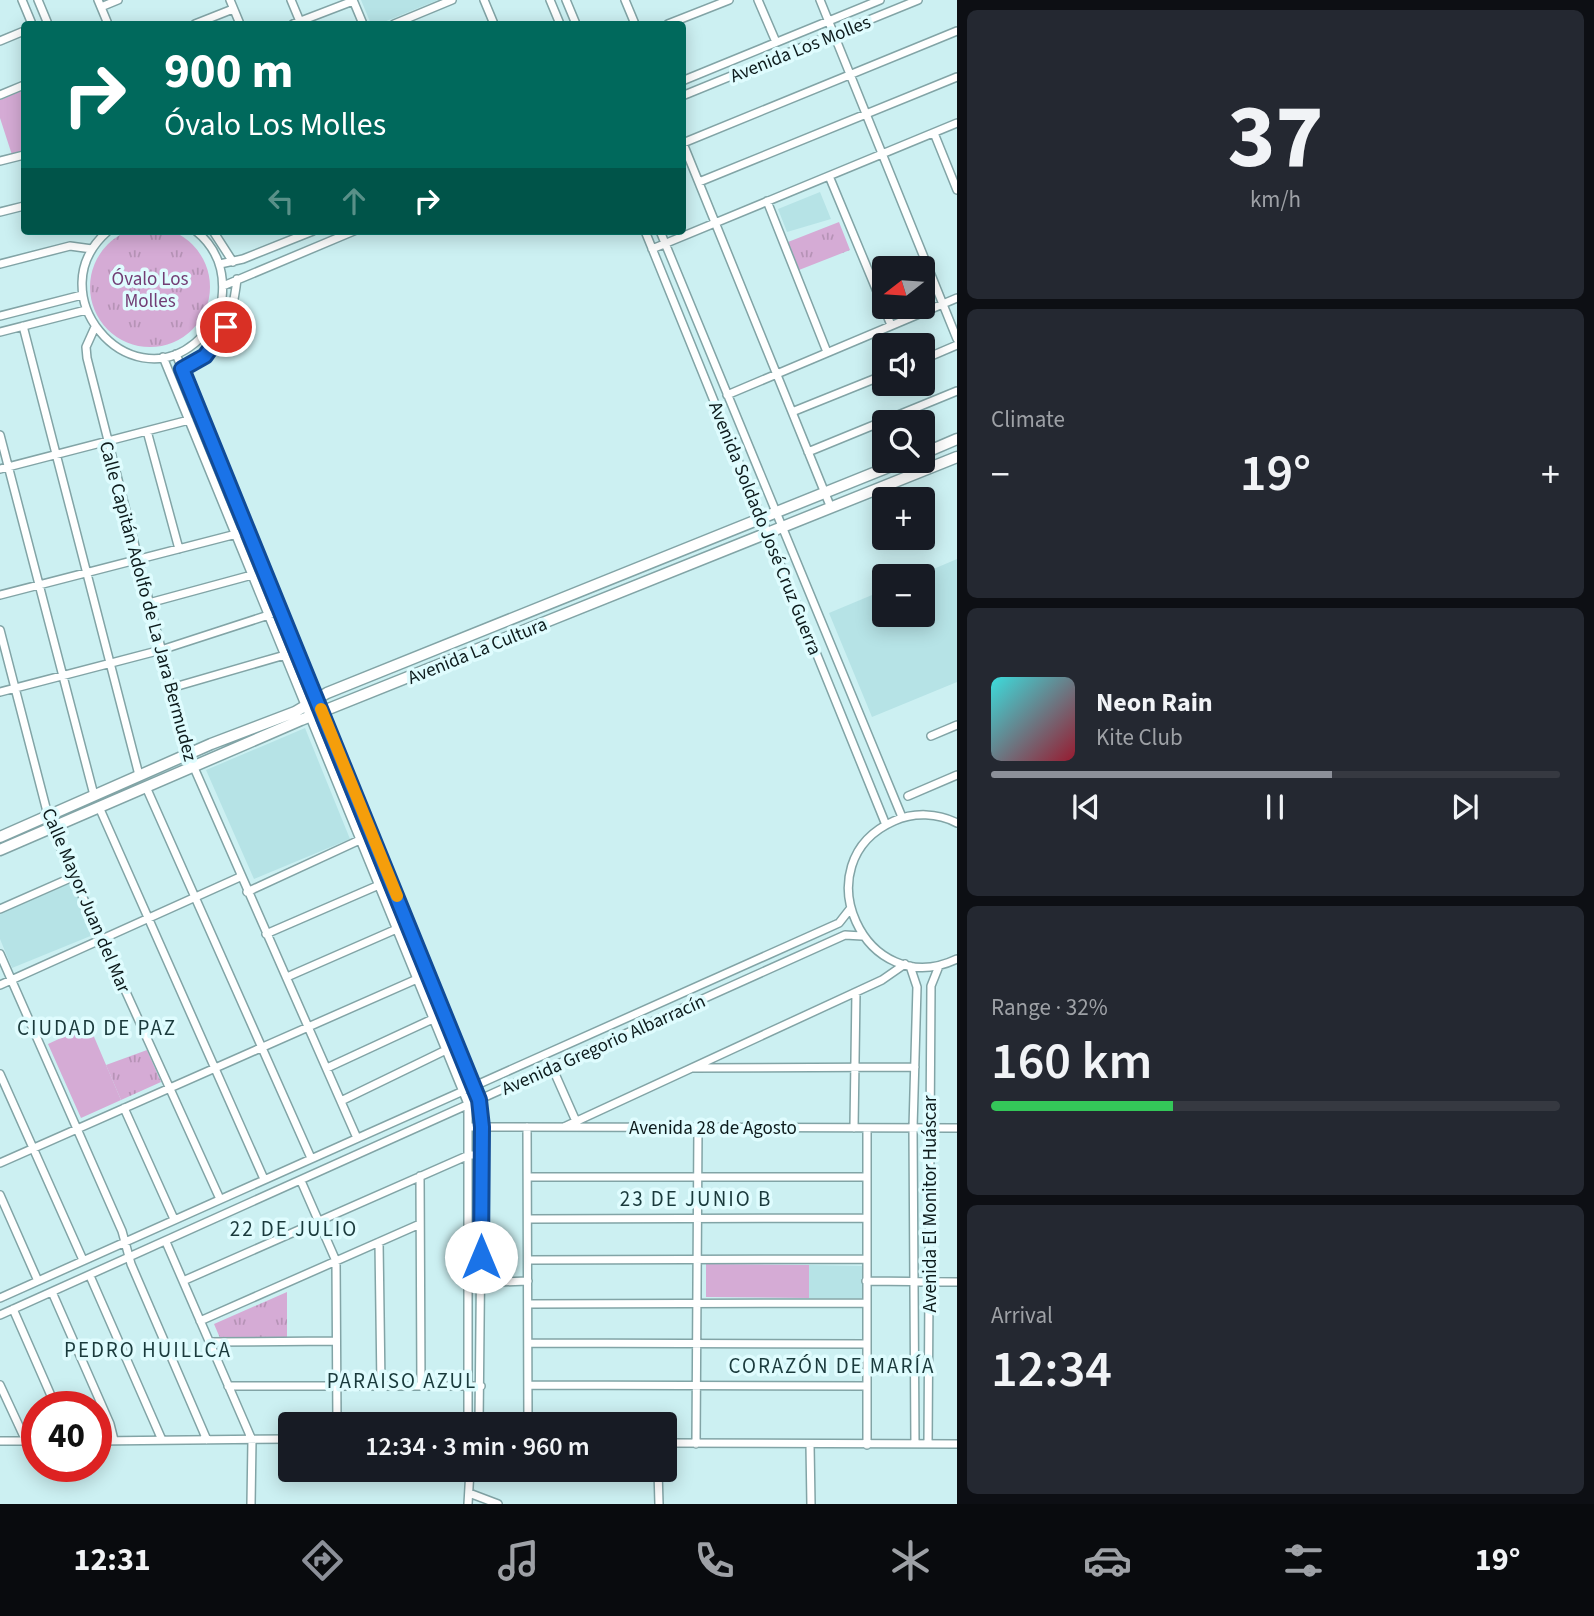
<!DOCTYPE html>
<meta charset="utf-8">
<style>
:root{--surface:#171b24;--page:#242831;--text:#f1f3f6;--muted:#9ea1a6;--line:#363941;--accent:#8c9099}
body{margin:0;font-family:"Source Sans 3",sans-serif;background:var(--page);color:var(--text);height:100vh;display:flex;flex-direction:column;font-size:26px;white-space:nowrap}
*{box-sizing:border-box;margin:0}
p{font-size:23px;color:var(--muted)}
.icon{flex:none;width:38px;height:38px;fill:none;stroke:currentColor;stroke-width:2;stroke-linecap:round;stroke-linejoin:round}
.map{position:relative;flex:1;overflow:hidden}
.sheet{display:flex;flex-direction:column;gap:10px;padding:10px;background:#0d0f14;width:637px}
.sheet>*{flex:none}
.banner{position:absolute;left:21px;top:21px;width:665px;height:214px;border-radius:7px;box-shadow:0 4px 18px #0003;background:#00695c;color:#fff;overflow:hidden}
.needle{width:46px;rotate:253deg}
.controls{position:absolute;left:872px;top:256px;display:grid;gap:14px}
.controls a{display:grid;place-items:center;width:63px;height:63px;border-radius:7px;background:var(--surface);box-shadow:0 4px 18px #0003;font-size:35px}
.speed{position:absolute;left:21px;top:1391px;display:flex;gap:14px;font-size:35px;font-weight:700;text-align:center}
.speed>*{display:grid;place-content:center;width:91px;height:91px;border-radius:50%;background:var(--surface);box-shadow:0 4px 18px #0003;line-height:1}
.speed .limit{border:10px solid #d22;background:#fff;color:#111}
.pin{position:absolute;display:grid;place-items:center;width:60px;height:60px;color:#fff;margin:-30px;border:4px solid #fff;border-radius:50%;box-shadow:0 2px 7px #0007}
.me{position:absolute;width:77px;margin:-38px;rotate:0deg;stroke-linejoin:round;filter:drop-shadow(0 0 5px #0008)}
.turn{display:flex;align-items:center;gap:24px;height:147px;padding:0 28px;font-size:32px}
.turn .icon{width:91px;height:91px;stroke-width:2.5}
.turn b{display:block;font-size:49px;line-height:60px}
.lanes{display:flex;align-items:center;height:66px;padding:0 28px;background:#0003;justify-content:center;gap:35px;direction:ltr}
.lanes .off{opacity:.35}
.big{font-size:52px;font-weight:600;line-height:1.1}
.sheet .widget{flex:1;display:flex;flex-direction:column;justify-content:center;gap:10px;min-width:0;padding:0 24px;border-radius:10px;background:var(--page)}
.sheet .dial{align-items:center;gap:0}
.dial b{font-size:91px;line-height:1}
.song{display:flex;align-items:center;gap:21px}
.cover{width:84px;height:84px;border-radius:10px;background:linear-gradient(135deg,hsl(180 70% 55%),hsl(350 70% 35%))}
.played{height:7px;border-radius:4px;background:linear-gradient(90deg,var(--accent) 60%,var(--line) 60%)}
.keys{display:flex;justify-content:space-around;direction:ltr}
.heat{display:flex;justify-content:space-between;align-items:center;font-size:38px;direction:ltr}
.charge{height:10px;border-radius:5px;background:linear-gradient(90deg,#34c759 32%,var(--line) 0)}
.trip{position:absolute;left:278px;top:1412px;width:399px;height:70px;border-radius:7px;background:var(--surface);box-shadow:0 4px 18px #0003;font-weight:600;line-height:70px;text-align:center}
.dock{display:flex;height:112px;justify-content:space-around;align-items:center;background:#090b0e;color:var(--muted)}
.dock .icon{width:49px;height:49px}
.dock .on{color:var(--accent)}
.dock b{font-size:32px;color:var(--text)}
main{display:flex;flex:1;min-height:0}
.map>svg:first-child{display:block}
.built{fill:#b6e3e6}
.grass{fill:#d5abd5}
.park{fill:url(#park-tufts)}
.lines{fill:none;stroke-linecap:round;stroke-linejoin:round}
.minor-casing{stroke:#82a4a6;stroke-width:10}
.major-casing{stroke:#82a4a6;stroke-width:13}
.minor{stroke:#fff;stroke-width:7}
.major{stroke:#fff;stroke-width:10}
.route-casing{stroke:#114b97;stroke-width:18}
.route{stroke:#1a73e8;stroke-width:12}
.slow{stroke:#f59e0b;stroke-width:12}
.labels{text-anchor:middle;stroke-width:7;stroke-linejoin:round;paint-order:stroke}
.street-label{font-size:19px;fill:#0d1b1c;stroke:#dffcfe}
.park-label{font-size:19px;fill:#723d74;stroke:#dffcfe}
.neighbourhood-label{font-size:21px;letter-spacing:2px;fill:#1a3a3c;stroke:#dffcfe}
</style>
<main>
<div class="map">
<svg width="957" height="1504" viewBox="0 0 957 1504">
<defs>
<pattern id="park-tufts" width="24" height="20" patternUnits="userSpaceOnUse" patternTransform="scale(1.75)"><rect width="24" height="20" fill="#d5abd5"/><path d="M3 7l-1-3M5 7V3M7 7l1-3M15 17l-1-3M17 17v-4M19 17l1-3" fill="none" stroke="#b693b6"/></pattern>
</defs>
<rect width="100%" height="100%" fill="#ccf0f2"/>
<path class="built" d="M 361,0 L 438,0 L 379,24 L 371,24 Z
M 820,192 L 831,219 L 787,232 L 778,209 Z
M 957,559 L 957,682 L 872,717 L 829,613 L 884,590 L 884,614 L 922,614 L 922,576 L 917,576 Z
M 305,728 L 350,839 L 254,879 L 206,770 Z
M 69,884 L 74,885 L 95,931 L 93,935 L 12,968 L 0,939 L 0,913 Z
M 809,1265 L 864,1266 L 864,1298 L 809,1298 Z"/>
<path class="grass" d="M 24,90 L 24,151 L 12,155 L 0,118 L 0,100 Z
M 89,1025 L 121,1100 L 81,1118 L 48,1044 Z
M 706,1264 L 809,1265 L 809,1298 L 706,1297 Z"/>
<path class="park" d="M 839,222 L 850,250 L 799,270 L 788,242 Z
M90 287a60 60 0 1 1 120 0a60 60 0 1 1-120 0Z
M 147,1050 L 161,1082 L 121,1100 L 106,1065 Z
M 287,1292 L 287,1338 L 220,1338 L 214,1324 Z"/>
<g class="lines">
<g class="minor-casing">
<path id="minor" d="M 22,0 L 32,24
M 38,0 L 48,24
M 98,0 L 108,24
M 230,0 L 240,24
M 291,0 L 301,24
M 353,0 L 363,24
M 484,0 L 494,24
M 550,0 L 560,24
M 566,0 L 576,24
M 625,0 L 635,24
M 758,0 L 776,42
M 820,0 L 957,339
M 101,7 L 118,0
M 195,24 L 233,9
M 293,24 L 353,1
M 394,24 L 452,0
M 668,24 L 729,0
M 0,41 L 24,31
M 682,81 L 880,0
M 0,95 L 24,85
M 682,96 L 918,0
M 934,133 L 957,190
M 682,141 L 831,508
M 683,143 L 957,31
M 0,161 L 24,155
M 829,176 L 891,325
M 699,182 L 957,77
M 767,201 L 827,352
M 0,212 L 24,206
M 108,231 C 37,292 127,399 195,343 C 209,331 220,316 222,298 C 225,272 217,248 196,231
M 213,231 L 233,262
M 645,231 L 886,825
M 660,231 L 902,817
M 652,249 L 957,123
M 0,264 L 70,246 L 92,249
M 220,264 L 243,259 L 313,231
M 223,286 L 354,231
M 0,316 L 82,295
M 23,326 L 139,775
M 95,327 L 86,347 L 87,358 L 188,754 L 357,1138
M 0,332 L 86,310
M 176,354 L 479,1100 L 482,1127 L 479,1424
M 163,357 L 468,1104 L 468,1424
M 922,360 L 957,345
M 182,369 C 222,346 232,324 237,279
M 727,395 L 957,298
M 792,412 L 884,375
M 147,431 L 179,549
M 0,435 L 94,795
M 808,452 L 957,391
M 0,469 L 189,420
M 0,595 L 248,531
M 149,603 L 252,575
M 0,630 L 51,827 L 220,1199
M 171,688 L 285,655
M 0,692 L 161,650 L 281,611
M 931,736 L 957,725
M 146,787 L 311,1158
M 908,796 L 957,775
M 99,807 L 264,1179
M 957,823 C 938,813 914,812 894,821 C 801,862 865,1003 957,959
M 247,892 L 364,838
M 0,909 L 75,876
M 266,934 L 379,885
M 0,954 L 122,1231 L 131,1264 L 207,1440
M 910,966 L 917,987 L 913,1128 L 915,1444
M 287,977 L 408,924
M 0,985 L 240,877
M 552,1067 L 575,1119
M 327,1068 L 437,1017
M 693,1068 L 915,1067
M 0,1074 L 83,1260
M 341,1101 L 446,1050
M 124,1108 L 174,1219
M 469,1127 L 957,1128
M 527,1127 L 528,1424
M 564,1127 L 882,980 L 905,964
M 854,1128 L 856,992
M 867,1128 L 867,1445
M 0,1163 L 417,979
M 420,1176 L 421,1386
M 528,1177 L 867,1177
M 301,1181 L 336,1261 L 337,1424
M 0,1195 L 38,1281
M 528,1219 L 867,1218
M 166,1242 L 252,1440 L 251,1504
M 379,1242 L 381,1386
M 528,1260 L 866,1259
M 90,1276 L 162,1440
M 183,1281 L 469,1155 L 482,1155
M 866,1281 L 957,1282
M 468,1283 L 528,1281
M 52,1292 L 110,1424 L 114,1440
M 0,1298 L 839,923 L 850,909
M 528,1304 L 866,1303
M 13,1309 L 56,1407
M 0,1315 L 845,935 L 862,936
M 200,1321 L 420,1224
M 209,1342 L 336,1341
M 528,1343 L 866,1344
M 0,1385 L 26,1441
M 528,1385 L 866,1386
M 228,1386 L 481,1386
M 0,1441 L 37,1441
M 96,1441 L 290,1439
M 665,1443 L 957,1444
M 696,1444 L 698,1127
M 928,1444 L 931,986 L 939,966
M 810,1445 L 811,1504
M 658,1470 L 659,1504
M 469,1493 L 498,1504
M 468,1504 L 470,1470"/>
</g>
<g class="major-casing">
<path id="major" d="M 922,454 L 957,439
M 0,837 L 211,744 L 295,712 L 327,693 L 906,460
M 0,850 L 301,720 L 957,457"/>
</g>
<use href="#minor" class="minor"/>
<use href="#major" class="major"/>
</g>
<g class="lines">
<g class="route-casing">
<path id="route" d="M 226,327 L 205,356 L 182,369 L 479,1100 L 482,1127 L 481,1257"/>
</g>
<use href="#route" class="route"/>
<path class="slow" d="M 321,709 L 397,896"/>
</g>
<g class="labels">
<g class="street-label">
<text transform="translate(800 48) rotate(-22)" y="7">Avenida Los Molles</text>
<text transform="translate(766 528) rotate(68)" y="7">Avenida Soldado José Cruz Guerra</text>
<text transform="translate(149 601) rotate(75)" y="7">Calle Capitán Adolfo de La Jara Bermudez</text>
<text transform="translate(477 650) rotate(-22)" y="7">Avenida La Cultura</text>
<text transform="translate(87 900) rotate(67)" y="7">Calle Mayor Juan del Mar</text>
<text transform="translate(603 1044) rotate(-24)" y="7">Avenida Gregorio Albarracín</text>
<text x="713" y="1134">Avenida 28 de Agosto</text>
<text transform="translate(929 1204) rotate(-90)" y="7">Avenida El Monitor Huáscar</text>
</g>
<g class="park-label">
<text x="150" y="285">Óvalo Los<tspan x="150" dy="22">Molles</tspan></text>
</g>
<g class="neighbourhood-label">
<text x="97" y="1035">CIUDAD DE PAZ</text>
<text x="696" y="1206">23 DE JUNIO B</text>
<text x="294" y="1236">22 DE JULIO</text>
<text x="148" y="1357">PEDRO HUILLCA</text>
<text x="832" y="1373">CORAZÓN DE MARÍA</text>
<text x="402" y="1388">PARAISO AZUL</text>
</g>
</g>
</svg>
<div class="controls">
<a><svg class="needle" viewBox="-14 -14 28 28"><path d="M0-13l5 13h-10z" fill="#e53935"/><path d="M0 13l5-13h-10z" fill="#9ea1a6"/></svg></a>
<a><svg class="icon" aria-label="sound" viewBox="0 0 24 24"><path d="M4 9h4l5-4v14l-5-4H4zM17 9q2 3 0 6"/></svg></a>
<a><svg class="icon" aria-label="search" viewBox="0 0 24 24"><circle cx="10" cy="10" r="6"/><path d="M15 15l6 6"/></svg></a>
<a>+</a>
<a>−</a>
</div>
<div class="speed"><div class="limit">40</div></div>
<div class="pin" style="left:226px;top:327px;background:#d93025"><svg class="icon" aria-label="arrive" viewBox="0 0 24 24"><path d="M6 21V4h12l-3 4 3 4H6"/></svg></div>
<svg class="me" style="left:481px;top:1257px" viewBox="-20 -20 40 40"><circle r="19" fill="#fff"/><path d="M0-13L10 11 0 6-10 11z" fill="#1a73e8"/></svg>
<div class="trip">12:34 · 3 min · 960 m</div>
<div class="banner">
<div class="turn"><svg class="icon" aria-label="right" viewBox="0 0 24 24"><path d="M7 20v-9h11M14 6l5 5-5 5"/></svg><div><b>900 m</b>Óvalo Los Molles</div></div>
<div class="lanes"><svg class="icon off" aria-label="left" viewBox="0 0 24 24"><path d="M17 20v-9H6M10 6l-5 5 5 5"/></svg><svg class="icon off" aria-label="ahead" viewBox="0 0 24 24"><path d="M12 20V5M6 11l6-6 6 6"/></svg><svg class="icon" aria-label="right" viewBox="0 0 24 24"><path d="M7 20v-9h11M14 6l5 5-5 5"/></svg></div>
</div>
</div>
<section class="sheet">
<div class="widget dial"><b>37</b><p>km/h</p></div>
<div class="widget"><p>Climate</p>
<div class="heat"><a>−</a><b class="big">19°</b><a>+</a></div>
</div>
<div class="widget">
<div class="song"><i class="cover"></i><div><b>Neon Rain</b><p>Kite Club</p></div></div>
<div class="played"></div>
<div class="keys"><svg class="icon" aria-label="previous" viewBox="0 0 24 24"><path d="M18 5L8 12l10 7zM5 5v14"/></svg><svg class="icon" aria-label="pause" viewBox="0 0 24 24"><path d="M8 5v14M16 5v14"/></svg><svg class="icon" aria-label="next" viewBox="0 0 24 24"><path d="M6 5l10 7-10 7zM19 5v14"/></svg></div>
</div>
<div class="widget"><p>Range · 32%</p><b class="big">160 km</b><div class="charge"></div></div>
<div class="widget"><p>Arrival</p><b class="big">12:34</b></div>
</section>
</main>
<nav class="dock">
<b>12:31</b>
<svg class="icon on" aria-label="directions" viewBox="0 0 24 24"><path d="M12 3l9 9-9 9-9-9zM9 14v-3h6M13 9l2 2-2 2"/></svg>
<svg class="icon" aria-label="music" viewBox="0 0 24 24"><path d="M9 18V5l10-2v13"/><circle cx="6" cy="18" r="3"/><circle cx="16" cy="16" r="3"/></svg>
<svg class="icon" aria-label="phone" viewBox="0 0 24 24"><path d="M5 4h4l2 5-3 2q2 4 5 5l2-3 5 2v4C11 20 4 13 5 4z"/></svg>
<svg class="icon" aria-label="climate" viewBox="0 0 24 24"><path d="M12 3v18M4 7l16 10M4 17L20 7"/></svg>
<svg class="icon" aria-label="car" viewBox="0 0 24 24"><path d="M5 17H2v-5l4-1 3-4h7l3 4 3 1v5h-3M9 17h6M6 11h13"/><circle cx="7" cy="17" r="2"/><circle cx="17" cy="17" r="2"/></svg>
<svg class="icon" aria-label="filters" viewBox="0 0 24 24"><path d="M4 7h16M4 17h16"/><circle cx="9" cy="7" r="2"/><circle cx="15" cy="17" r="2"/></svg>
<b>19°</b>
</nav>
